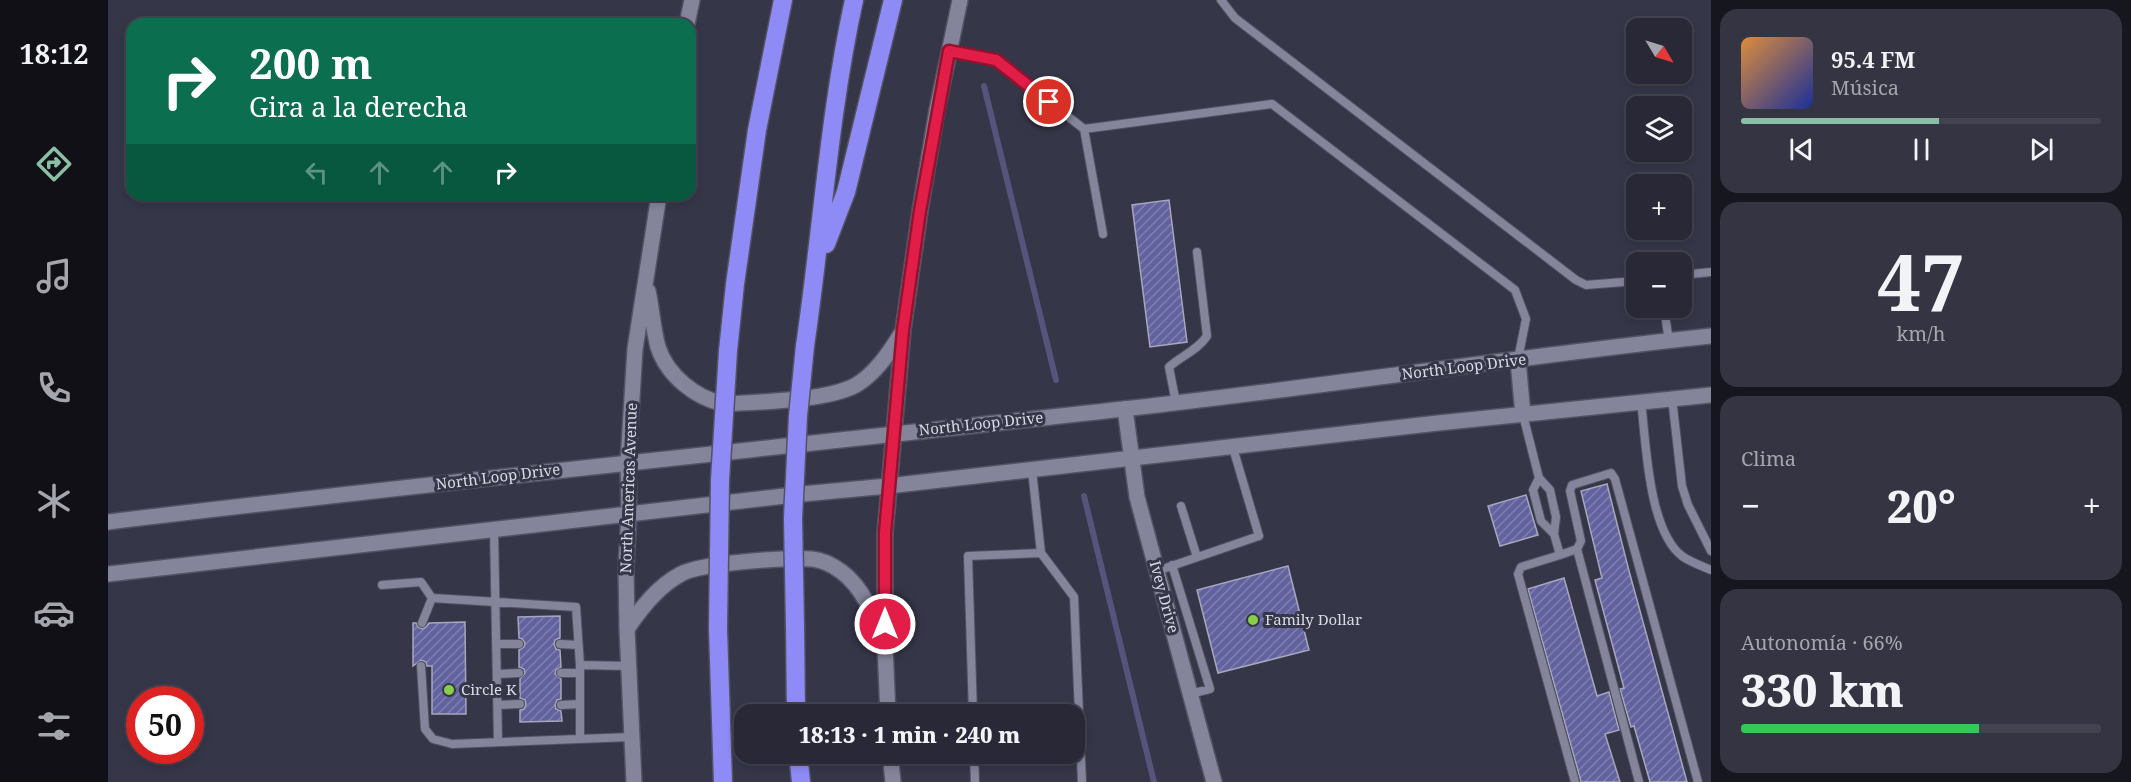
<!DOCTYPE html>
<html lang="es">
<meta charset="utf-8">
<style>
:root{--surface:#282836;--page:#343442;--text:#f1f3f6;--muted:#a5a6ad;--line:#444451;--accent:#8abfa5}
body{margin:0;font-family:"Noto Serif",serif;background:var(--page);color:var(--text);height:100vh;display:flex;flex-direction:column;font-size:22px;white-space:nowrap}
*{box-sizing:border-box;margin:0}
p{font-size:20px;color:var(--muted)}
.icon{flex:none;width:33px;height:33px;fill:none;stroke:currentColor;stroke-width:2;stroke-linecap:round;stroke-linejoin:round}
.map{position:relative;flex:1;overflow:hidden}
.panel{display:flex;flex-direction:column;gap:9px;padding:9px;background:#16161e;width:420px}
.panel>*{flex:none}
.hud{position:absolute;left:18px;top:18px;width:570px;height:183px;border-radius:18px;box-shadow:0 3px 9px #0003,0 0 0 2px var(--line);background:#0b6e4f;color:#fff;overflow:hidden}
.needle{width:39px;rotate:128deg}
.buttons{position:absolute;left:1518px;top:18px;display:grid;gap:12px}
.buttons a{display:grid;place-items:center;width:66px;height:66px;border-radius:12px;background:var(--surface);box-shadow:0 3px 9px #0003,0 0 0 2px var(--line);font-size:30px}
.speed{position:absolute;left:18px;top:686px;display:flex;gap:12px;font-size:30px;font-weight:700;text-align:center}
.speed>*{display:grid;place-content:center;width:78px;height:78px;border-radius:50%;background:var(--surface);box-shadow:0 3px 9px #0003,0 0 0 2px var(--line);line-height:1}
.speed .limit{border:9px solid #d22;background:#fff;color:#111}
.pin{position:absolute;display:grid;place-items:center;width:51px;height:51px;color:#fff;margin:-26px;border:3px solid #fff;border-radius:50%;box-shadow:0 2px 6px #0007}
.me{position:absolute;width:66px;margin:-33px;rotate:0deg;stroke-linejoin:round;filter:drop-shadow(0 0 4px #0008)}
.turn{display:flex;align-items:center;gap:21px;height:126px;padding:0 24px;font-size:27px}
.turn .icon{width:78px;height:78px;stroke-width:2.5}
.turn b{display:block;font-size:42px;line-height:51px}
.lanes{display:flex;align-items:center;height:57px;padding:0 24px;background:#0003;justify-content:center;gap:30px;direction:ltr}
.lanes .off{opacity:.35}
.big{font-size:45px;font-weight:800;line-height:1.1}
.panel .tile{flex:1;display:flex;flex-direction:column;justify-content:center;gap:9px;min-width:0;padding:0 21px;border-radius:18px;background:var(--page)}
.panel .dial{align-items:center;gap:0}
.dial b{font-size:78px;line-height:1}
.song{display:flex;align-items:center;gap:18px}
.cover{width:72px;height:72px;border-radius:9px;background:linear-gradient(135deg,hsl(30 70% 55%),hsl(230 70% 35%))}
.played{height:6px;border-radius:3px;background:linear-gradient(90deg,var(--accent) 55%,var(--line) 55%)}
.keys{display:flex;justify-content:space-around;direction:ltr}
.heat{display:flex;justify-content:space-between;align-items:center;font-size:33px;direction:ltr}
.charge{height:9px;border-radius:4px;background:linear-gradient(90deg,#34c759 66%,var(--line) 0)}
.trip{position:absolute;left:626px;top:704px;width:351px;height:60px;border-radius:18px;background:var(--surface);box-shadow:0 3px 9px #0003,0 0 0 2px var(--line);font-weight:800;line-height:60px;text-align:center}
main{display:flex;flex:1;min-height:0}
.dock{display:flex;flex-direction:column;width:108px;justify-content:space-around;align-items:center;background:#101016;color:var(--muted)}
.dock .icon{width:42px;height:42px}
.dock .on{color:var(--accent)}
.dock b{font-size:27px;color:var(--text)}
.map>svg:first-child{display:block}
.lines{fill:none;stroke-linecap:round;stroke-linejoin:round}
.stream{stroke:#58537c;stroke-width:6}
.building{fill:url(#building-hatch);stroke:#a6a7bd;stroke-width:1.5}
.lane-casing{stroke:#525262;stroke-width:10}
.street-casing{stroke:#525262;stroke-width:18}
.secondary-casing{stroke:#525262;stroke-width:18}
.highway-casing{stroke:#525262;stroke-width:21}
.lane{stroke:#84859b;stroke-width:8}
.street{stroke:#84859b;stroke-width:15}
.secondary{stroke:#84859b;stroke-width:15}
.highway{stroke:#8e8af6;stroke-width:18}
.highway-bridge-casing{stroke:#525262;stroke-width:21;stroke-linecap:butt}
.highway-bridge{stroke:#8e8af6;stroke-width:18}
.route-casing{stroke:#92132f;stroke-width:15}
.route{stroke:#e11d48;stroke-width:10}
.poi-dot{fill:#88cf49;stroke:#353648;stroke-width:2}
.labels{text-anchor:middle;stroke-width:6;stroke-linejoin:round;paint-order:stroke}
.street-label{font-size:15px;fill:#dadae6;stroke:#353648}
.poi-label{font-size:15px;fill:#dadae6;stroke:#353648;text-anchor:start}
</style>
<main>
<nav class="dock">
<b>18:12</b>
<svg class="icon on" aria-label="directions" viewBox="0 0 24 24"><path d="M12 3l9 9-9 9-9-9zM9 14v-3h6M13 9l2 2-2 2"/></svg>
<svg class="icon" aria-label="music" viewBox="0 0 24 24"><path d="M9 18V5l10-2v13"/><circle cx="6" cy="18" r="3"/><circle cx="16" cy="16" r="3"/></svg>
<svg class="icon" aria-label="phone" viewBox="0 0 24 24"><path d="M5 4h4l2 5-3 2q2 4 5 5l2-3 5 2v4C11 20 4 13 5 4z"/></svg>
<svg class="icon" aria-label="climate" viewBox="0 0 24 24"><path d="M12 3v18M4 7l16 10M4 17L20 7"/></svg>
<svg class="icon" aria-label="car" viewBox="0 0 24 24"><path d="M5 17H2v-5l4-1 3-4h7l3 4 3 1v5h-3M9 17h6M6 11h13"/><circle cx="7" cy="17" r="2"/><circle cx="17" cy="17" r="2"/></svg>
<svg class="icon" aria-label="filters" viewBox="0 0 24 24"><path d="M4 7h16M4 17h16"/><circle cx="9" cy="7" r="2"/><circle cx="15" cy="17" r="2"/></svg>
</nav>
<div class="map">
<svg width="1603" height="782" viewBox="0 0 1603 782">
<defs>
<pattern id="building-hatch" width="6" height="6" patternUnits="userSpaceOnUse" patternTransform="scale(1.5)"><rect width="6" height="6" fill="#62629f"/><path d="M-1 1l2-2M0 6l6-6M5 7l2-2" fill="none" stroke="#7f7fb1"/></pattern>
</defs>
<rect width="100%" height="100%" fill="#353648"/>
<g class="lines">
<path class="stream" d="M 876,86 L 948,380
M 976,496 L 1046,782"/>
</g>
<path class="building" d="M 1061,200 L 1079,342 L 1042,347 L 1024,205 Z
M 1499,484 L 1521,571 L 1579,782 L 1542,782 L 1526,726 L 1523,727 L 1512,689 L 1516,688 L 1487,580 L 1494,578 L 1473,491 Z
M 1418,495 L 1430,535 L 1392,546 L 1380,506 Z
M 1180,566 L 1201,650 L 1110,673 L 1089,590 Z
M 1456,578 L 1489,696 L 1501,692 L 1511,730 L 1497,734 L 1512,782 L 1473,782 L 1472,778 L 1420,589 Z
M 452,616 L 452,638 L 447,640 L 446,644 L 448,649 L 452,650 L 453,667 L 448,670 L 447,674 L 453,679 L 453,699 L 449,700 L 447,705 L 448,709 L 453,711 L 454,721 L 412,722 L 412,710 L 416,709 L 418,704 L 417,700 L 412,698 L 412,679 L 417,673 L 416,669 L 411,667 L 411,650 L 416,647 L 417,643 L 414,639 L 411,638 L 410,617 Z
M 357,622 L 358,714 L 324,714 L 324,666 L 319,666 L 318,662 L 313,660 L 305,666 L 305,623 L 308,623 L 310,627 L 314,629 L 318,627 L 321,623 Z"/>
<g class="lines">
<g class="lane-casing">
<path id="lane" d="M 1113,0 L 1127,18 L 1468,280 L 1478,285 L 1528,281
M 841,51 L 888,60 L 976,129 L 995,234
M 976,129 L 1164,104 L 1407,290 L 1418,319 L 1410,359
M 1574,275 L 1603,272
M 1556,308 L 1561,341
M 1564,398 L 1574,486 L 1580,505 L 1603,551
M 1533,401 C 1538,441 1540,530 1574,556 C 1582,562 1594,566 1603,570
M 1068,403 L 1061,367 C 1073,356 1090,350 1099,336 L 1089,252
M 1415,415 L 1431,478 L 1442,490 L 1448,517 L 1446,534 L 1433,521 L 1425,490 L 1431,478
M 1073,506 L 1089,557
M 386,529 L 390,742
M 1446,534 L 1452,555 L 1413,567 L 1410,574 L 1467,782
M 1469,549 L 1473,541 L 1462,491 L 1464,485 L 1503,473 L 1507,479 L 1590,782
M 933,553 L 966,597 L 974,782
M 1452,555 L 1469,549 L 1531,782
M 1064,565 L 1102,689 L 1082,694
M 1049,571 L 1151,536 L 1125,448
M 274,585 L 313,582 L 324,598
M 324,598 L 468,607 L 472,665 L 520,666
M 314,623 L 324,598
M 388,644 L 411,644
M 452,644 L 470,645
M 472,665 L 472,739
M 313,666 L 317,729 L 325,739 L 344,744 L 523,737
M 453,673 L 472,673
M 389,674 L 411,673
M 390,705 L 412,704
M 453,705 L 472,704
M 865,714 L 860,556 L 933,553 L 924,470
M 866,753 L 867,782"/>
</g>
<g class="street-casing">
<path id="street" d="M 1017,409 L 1029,497 L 1106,782"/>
</g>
<g class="secondary-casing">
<path id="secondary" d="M 579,24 L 584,0
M 540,291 C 544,309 545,329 550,347 C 559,375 587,398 616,404 C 648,402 720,401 748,385 C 767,374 781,353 793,334
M 1410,360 L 1415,415
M 0,522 C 338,481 677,447 1015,409 C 1212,387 1407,357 1603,336
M 0,574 L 694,494 L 780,486 L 1330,423 L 1603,395
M 519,629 C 533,608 550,586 573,574 C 592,563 681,557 704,559 C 714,560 726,566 734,572 C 755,588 765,614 774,638
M 780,714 L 777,646 L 777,533 L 795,330 L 812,211 L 829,110 L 852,0
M 782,753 L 785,782
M 526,782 L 519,629 L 518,568 L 521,514 L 520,462 L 527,349 L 551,195"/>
</g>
<g class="highway-casing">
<path id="highway" d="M 718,244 L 738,192 L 785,0
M 697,346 C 714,231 721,114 746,0
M 620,351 L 627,284 L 649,130 L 675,0
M 687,626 L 688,714
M 610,629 L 615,782
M 690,753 L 693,782"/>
</g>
<use href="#lane" class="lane"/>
<use href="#street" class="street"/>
<use href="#secondary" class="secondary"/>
<use href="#highway" class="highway"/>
<g class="highway-bridge-casing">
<path id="highway-bridge" d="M 687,626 L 685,518 L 690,416 L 697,346
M 610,629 L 612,480 L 620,351"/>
</g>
<use href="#highway-bridge" class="highway-bridge"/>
</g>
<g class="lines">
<g class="route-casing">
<path id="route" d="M 777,624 L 777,533 L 795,330 L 812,211 L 841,51 L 888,60 L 941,102"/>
</g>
<use href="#route" class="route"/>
</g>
<g class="poi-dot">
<circle cx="1145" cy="620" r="6"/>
<circle cx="341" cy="690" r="6"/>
</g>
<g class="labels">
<g class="street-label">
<text transform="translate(1356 367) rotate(-7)" y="5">North Loop Drive</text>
<text transform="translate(873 424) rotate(-6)" y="5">North Loop Drive</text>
<text transform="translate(390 477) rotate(-7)" y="5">North Loop Drive</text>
<text transform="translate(521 488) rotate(-88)" y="5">North Americas Avenue</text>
<text transform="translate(1056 597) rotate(75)" y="5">Ivey Drive</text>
</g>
<g class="poi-label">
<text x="1157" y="625">Family Dollar</text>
<text x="353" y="695">Circle K</text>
</g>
</g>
</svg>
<div class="buttons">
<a><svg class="needle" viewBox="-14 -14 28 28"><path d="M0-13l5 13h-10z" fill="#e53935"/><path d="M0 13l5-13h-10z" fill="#a5a6ad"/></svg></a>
<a><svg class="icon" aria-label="layers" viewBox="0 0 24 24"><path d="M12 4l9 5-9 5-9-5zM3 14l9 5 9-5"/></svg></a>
<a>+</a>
<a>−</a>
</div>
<div class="speed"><div class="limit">50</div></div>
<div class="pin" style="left:941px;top:102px;background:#d93025"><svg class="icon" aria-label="arrive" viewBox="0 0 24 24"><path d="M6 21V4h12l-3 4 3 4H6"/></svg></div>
<svg class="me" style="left:777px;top:624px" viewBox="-20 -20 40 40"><circle r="17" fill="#e11d48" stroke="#fff" stroke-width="3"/><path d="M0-11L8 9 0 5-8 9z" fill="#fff"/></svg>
<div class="trip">18:13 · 1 min · 240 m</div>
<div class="hud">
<div class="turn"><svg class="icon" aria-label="right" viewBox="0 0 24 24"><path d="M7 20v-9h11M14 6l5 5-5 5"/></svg><div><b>200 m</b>Gira a la derecha</div></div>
<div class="lanes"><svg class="icon off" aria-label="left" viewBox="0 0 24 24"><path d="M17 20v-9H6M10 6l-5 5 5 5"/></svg><svg class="icon off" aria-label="ahead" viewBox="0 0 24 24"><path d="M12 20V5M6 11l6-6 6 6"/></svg><svg class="icon off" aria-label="ahead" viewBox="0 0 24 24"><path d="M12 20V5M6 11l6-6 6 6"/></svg><svg class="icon" aria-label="right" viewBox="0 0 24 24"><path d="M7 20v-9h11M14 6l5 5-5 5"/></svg></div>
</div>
</div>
<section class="panel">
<div class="tile">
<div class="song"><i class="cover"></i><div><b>95.4 FM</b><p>Música</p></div></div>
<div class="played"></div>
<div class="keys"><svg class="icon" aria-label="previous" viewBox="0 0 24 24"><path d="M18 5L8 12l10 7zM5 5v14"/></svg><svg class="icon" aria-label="pause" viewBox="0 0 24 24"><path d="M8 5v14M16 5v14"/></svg><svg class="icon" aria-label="next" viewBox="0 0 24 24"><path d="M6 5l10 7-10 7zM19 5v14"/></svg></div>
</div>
<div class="tile dial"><b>47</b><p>km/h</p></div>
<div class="tile"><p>Clima</p>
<div class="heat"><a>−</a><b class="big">20°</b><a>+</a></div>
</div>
<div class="tile"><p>Autonomía · 66%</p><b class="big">330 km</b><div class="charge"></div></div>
</section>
</main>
